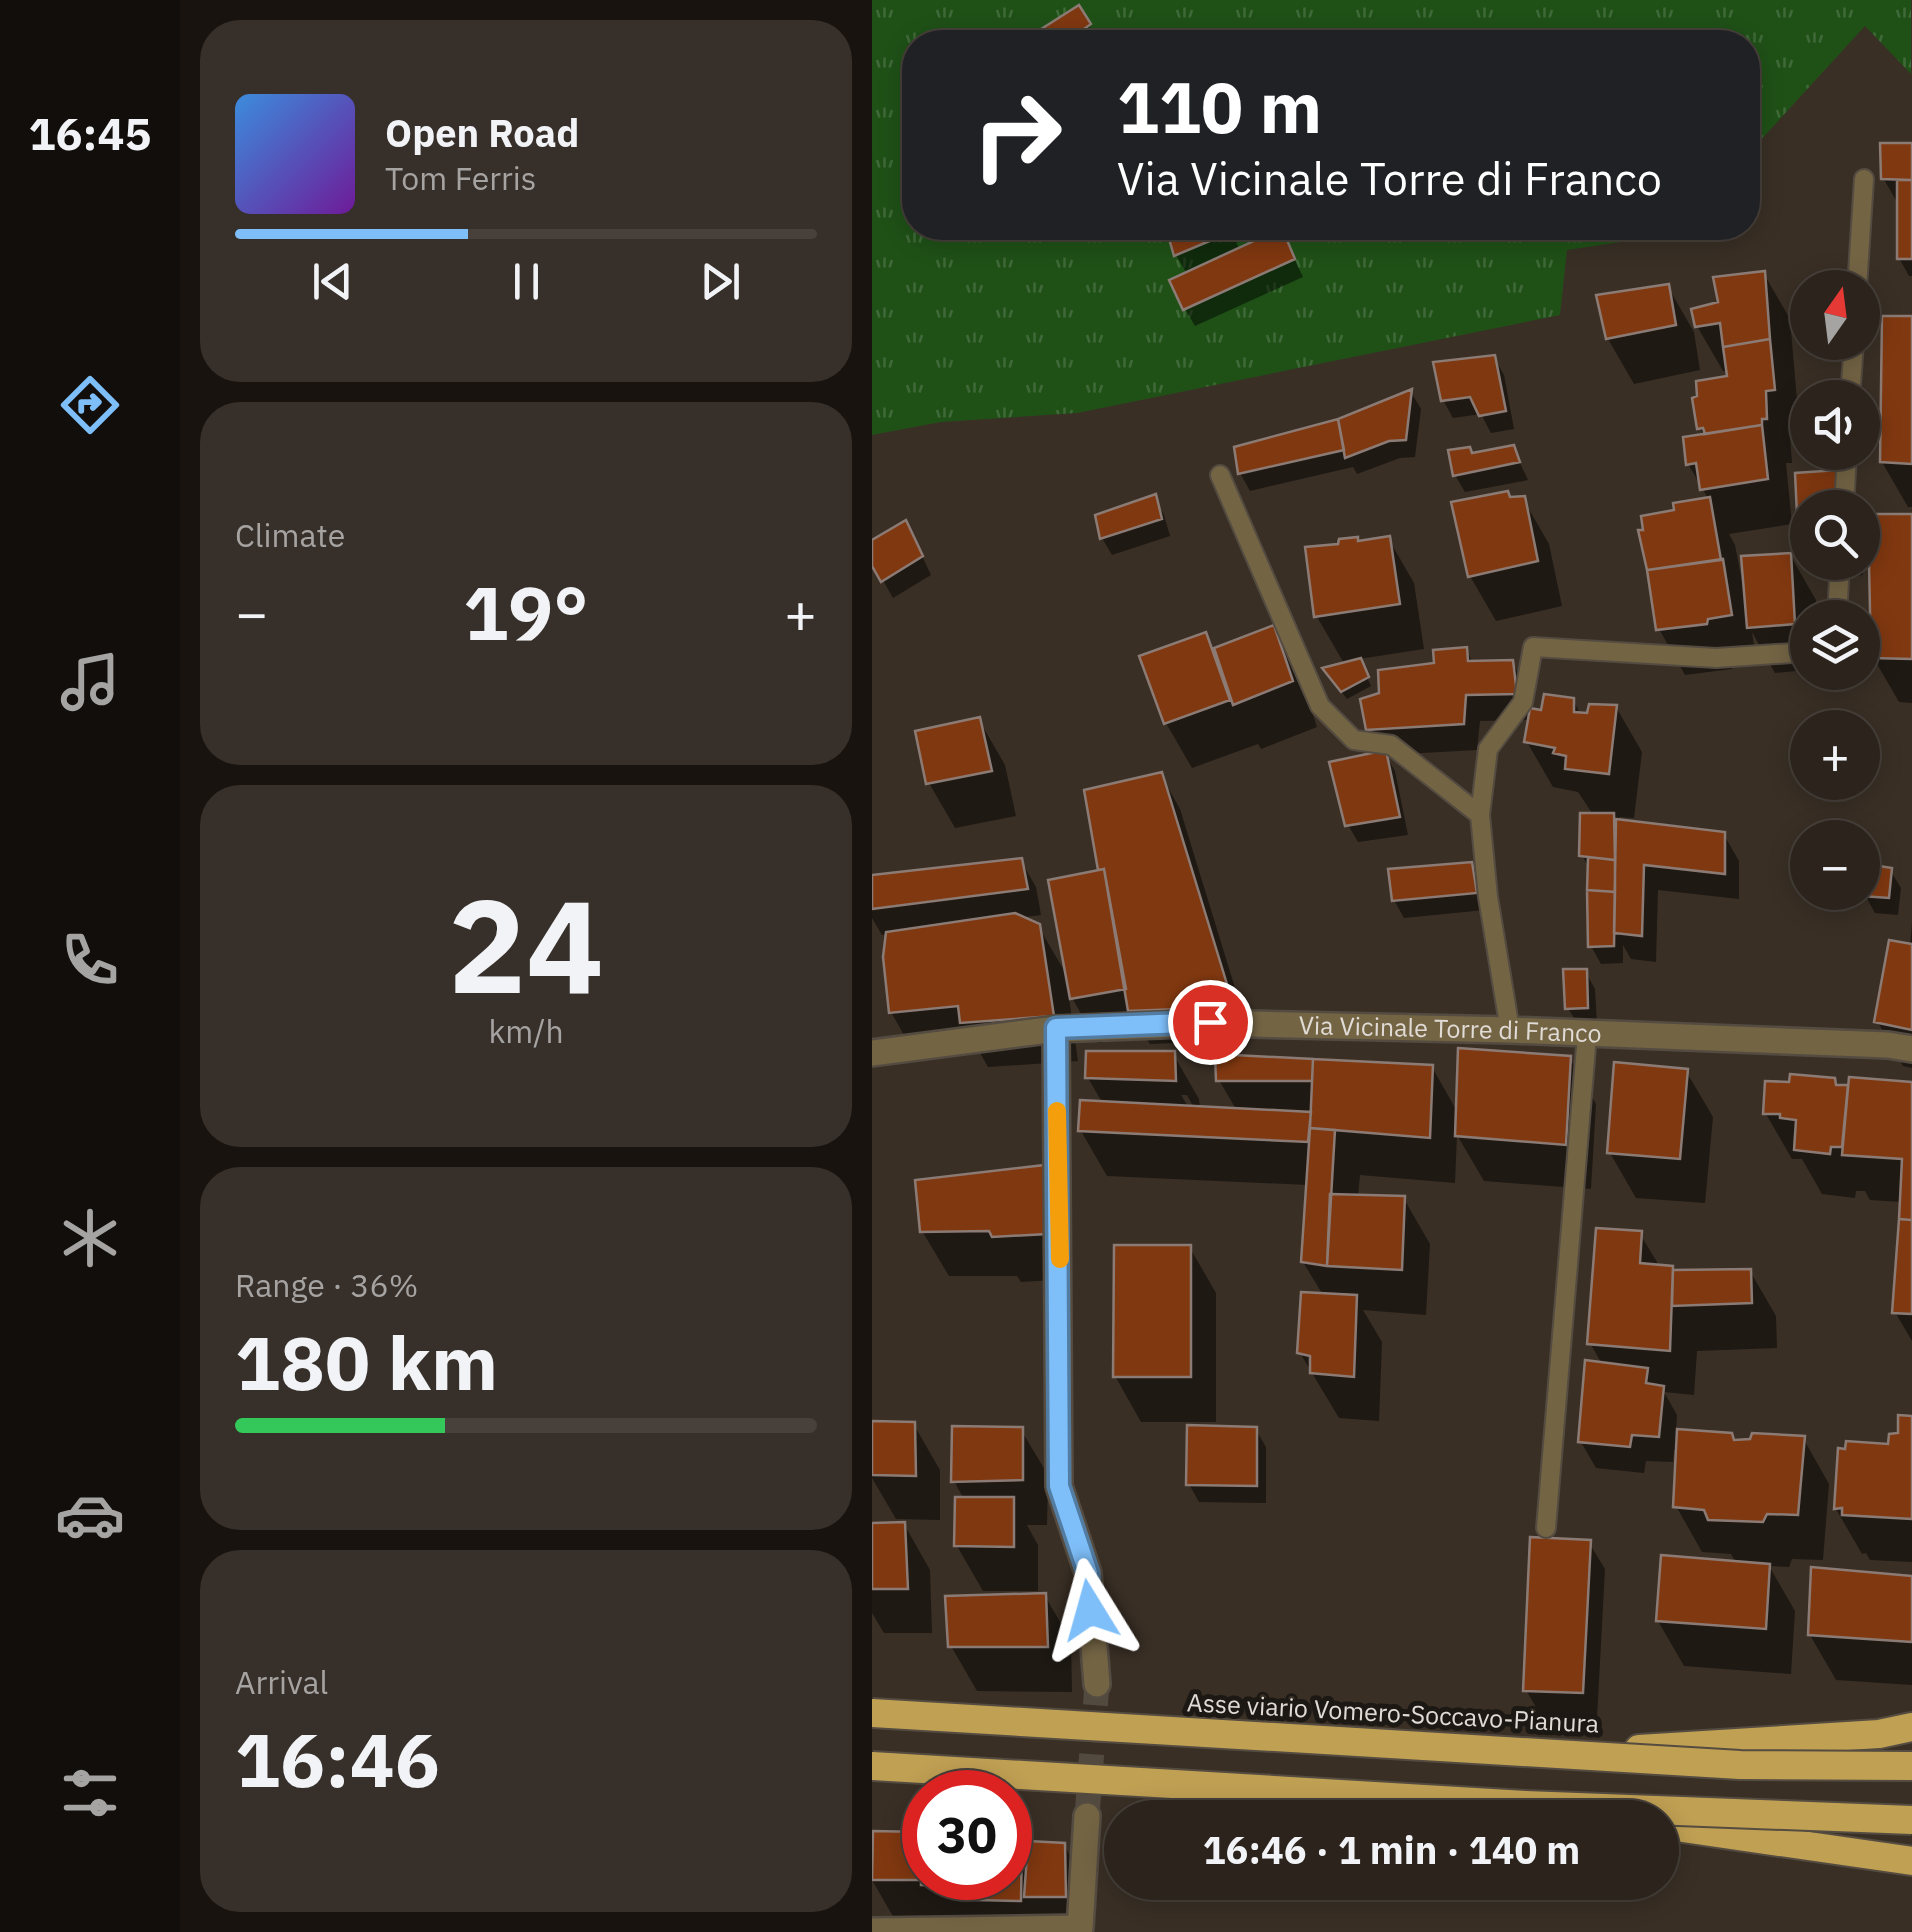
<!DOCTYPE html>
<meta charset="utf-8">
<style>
:root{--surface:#2b231c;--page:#372f29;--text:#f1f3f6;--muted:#a6a4a3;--line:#47403b;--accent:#7ebef9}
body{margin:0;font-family:"IBM Plex Sans",sans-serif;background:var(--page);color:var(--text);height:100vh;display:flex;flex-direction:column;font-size:38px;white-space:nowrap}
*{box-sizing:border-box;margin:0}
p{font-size:32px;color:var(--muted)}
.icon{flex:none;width:55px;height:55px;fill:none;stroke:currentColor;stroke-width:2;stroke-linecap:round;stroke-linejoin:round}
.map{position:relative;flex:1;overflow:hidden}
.details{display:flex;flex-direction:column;gap:20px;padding:20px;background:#18130f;width:692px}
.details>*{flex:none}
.guide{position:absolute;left:30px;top:30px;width:858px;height:210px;border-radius:40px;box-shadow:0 5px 25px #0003,0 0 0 2px var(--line);background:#202124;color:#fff;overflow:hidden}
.needle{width:65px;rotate:14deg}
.fabs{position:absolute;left:918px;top:270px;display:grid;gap:20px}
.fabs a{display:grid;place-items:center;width:90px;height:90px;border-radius:50%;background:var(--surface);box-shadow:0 5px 25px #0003,0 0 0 2px var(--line);font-size:50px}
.speed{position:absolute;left:30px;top:1770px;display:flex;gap:20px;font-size:50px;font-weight:700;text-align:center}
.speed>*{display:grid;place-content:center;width:130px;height:130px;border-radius:50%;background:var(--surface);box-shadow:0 5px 25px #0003,0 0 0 2px var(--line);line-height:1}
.speed .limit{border:15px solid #d22;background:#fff;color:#111}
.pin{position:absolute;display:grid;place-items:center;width:85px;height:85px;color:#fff;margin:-42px;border:5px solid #fff;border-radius:50%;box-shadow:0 2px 10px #0007}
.me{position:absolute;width:110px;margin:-55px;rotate:352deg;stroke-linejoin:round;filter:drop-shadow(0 0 8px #0008)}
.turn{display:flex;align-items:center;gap:35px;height:210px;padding:0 50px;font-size:45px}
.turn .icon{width:130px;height:130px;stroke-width:2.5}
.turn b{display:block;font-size:70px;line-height:85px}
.big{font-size:75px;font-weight:700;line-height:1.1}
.details .card{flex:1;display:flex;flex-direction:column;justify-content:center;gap:15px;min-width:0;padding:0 35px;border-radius:40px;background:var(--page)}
.details .dial{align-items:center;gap:0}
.dial b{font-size:130px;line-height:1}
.song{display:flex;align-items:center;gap:30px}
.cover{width:120px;height:120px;border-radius:15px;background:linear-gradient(135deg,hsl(210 70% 55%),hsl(280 70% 35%))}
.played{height:10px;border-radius:5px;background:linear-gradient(90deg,var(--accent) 40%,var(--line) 40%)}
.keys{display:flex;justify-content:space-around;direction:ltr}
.heat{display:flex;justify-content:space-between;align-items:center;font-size:55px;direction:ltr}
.charge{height:15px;border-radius:8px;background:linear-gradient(90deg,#34c759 36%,var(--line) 0)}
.trip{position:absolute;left:232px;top:1800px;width:575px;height:100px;border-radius:50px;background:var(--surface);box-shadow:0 5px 25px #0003,0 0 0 2px var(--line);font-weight:700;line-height:100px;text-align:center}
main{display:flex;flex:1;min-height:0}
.dock{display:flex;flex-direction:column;width:180px;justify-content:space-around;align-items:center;background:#110e0b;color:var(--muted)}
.dock .icon{width:70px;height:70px}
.dock .current{color:var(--accent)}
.dock b{font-size:45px;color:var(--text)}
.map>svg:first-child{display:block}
.grass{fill:url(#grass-tufts)}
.shadow{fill:#0007;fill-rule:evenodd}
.building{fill:#803810;stroke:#8b7b74;stroke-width:2.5}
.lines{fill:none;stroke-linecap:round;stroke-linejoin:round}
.minor-tunnel{stroke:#52493f;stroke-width:25;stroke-dasharray:25 12;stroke-linecap:butt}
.service-casing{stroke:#544b41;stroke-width:22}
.minor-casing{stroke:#544b41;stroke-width:30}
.trunk-casing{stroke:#544b41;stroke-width:32}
.service{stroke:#736444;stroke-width:18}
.minor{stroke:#736444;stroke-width:25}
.trunk{stroke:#c0a053;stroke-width:28}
.trunk-bridge-casing{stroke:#544b41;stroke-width:32;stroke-linecap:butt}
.trunk-bridge{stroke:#c0a053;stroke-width:28}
.route-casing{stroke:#527ca2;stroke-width:25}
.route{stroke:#7ebef9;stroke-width:18}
.slow{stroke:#f59e0b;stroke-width:18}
.labels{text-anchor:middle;stroke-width:10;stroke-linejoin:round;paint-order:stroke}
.street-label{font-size:25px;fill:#e1dbd5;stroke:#1c1814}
</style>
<main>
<nav class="dock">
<b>16:45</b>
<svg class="icon current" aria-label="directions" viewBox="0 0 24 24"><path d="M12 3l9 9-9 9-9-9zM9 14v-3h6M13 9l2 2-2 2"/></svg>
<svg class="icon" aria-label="music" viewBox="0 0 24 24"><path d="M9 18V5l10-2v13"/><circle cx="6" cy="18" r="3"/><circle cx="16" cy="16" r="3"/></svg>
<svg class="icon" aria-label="phone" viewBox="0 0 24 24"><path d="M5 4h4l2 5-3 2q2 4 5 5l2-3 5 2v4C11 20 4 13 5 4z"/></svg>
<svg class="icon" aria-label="climate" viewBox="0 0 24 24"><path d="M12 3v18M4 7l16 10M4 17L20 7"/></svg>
<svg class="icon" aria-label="car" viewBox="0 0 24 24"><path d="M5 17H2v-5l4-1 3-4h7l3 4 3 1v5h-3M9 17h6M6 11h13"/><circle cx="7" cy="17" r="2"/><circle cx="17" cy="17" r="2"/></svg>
<svg class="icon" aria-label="filters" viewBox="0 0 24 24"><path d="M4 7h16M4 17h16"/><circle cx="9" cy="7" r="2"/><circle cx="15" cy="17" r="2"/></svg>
</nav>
<section class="details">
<div class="card">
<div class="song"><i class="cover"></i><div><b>Open Road</b><p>Tom Ferris</p></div></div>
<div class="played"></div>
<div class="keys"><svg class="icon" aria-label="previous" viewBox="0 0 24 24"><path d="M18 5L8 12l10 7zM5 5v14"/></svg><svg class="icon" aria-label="pause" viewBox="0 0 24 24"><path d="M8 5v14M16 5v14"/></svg><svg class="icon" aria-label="next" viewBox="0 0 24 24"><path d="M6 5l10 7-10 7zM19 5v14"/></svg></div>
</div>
<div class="card"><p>Climate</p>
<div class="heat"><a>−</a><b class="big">19°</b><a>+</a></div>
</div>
<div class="card dial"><b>24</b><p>km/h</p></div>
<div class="card"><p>Range · 36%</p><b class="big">180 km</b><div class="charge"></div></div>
<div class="card"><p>Arrival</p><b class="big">16:46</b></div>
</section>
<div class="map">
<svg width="1040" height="1932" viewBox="0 0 1040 1932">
<defs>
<pattern id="grass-tufts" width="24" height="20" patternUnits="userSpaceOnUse" patternTransform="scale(2.5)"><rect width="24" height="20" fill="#1f5117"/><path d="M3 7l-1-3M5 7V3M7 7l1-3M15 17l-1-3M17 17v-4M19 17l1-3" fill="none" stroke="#3f6938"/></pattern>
</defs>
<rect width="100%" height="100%" fill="#392f25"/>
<path class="grass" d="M 0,0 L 1039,0 L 1039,74 L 993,26 L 875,155 L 875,42 L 42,42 L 42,228 L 809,228 L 803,234 L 695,250 L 688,315 L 205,413 L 69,422 L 0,435 Z"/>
<path class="shadow" d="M 206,8 L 227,42 L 176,42 L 170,32 Z
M 1040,146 L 1040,276 L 1037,276 L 1027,258 L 1028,207 L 1011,178 Z
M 296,228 L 360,228 L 367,250 L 409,231 L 431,277 L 323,326 L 313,309 L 315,274 L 304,255 Z
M 892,274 L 918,319 L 928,435 L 918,436 L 920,463 L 914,463 L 920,524 L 857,534 L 863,545 L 870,581 L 918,555 L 944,600 L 945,618 L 935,618 L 935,670 L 903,673 L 880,632 L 884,660 L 861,664 L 860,669 L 813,675 L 787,629 L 805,512 L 837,500 L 816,464 L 833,437 L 828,428 L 858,378 L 857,371 L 851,371 L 825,326 L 849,304 Z
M 796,287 L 822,332 L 828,370 L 762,384 L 736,339 Z
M 1040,319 L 1040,507 L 1036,507 L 1010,462 Z
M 622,357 L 632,375 L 642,429 L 619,433 L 609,414 L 581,418 L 571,400 Z
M 539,392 L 549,409 L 543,457 L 528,458 L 485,474 L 481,467 L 378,491 L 368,473 L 467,421 Z
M 641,448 L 656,480 L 593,492 L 583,475 Z
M 282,497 L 292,515 L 298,536 L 240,555 L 230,538 Z
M 651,499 L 677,544 L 690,606 L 624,621 L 598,576 L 638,500 Z
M 1040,516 L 1040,703 L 1027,702 L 1001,657 Z
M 990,518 L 991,575 L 955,580 L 945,562 L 990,562 Z
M 516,538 L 542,583 L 552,649 L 487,659 L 499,686 L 475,699 L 458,677 L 473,665 L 445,617 L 436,550 Z
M 43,541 L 59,575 L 21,598 L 0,561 L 0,543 Z
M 401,628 L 427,673 L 445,727 L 389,749 L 386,744 L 320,768 L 294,723 L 333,635 L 342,651 Z
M 594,649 L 601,663 L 640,662 L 655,689 L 658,711 L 672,713 L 701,700 L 709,715 L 744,707 L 770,752 L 762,818 L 747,817 L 747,821 L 852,835 L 867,861 L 867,899 L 786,890 L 784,962 L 759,959 L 751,945 L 751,963 L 729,964 L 719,946 L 718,870 L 710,855 L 722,816 L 706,792 L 681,787 L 655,742 L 658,720 L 608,721 L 605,750 L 514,755 L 523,771 L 536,835 L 486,842 L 476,825 L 510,754 L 496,729 L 509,695 Z
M 107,720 L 133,765 L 144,816 L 83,828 L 57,783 Z
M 289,775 L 308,809 L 379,1040 L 278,1044 L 272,1035 L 226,1043 L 196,991 L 206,1061 L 116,1067 L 107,1051 L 45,1058 L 19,1012 L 16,934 L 10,935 L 0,918 L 0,878 L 149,861 L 164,887 L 169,915 L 146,918 L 166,926 L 196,977 L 229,869 Z
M 599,864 L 609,882 L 613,910 L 532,918 L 522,900 Z
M 1018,870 L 1029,888 L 1026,915 L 1003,913 L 993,895 Z
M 1040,922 L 1040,1068 L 1031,1066 L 1005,1021 L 1038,946 Z
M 713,971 L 723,989 L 725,1025 L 706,1025 L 696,1008 Z
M 301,1054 L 327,1099 L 328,1109 L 365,1111 L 347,1080 L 346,1057 L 560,1067 L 586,1113 L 698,1059 L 724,1104 L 719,1189 L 612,1181 L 585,1135 L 583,1183 L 488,1175 L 486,1197 L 532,1199 L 558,1244 L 554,1315 L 491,1310 L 510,1342 L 507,1421 L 467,1418 L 428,1353 L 451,1295 L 431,1262 L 436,1185 L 235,1176 L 209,1131 L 231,1104 L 216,1078 ZM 309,1095 L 315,1095 L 322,1108 L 317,1108 Z
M 814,1071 L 841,1117 L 833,1203 L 764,1198 L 738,1153 Z
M 962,1080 L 966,1087 L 1040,1085 L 1040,1341 L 1023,1312 L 1030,1202 L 998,1200 L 993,1191 L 984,1191 L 983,1198 L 950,1194 L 930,1159 L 920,1159 L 894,1114 Z
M 197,1213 L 200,1279 L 149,1282 L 145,1276 L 77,1276 L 50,1231 Z
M 768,1234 L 788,1267 L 800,1269 L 802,1273 L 878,1271 L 904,1316 L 905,1348 L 825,1351 L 822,1395 L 792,1392 L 805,1415 L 804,1432 L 859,1435 L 863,1442 L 931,1438 L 957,1484 L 951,1560 L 920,1559 L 917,1567 L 897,1566 L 923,1611 L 919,1674 L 812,1666 L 786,1621 L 864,1563 L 859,1554 L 830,1552 L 804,1506 L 806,1450 L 802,1450 L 801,1462 L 774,1461 L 772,1473 L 724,1468 L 709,1442 L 730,1364 L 718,1343 Z
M 318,1248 L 344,1293 L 344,1422 L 269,1422 L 243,1376 Z
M 1040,1419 L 1040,1562 L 998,1560 L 994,1553 L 990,1554 L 964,1509 L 968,1451 L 1018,1447 Z
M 0,1424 L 42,1425 L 68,1470 L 68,1520 L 24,1519 L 0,1478 Z
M 149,1430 L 176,1475 L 175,1525 L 155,1525 L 166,1545 L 166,1591 L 111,1591 L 85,1546 L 92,1499 L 82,1481 Z
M 384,1430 L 394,1447 L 394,1503 L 327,1502 L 317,1484 Z
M 32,1524 L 58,1570 L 60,1633 L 12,1633 L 0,1613 L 0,1526 Z
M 717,1543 L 733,1569 L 725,1718 L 669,1716 L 654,1690 Z
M 1040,1578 L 1040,1685 L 964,1680 L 938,1635 Z
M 173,1596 L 199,1641 L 200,1692 L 105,1691 L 79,1646 Z
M 3,1833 L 52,1836 L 52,1878 L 138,1878 L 138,1841 L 148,1842 L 157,1857 L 192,1845 L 218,1891 L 219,1932 L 26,1925 L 0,1880 Z"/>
<path class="building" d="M 207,5 L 219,24 L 208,32 L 212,41 L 174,42 L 166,31 Z
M 1008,143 L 1040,143 L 1040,180 L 1009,179 Z
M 1025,180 L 1040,180 L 1040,259 L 1025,259 Z
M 294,228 L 357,228 L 359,232 L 302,256 Z
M 410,228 L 423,259 L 311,310 L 297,280 Z
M 893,271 L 898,339 L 851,347 L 848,323 L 823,327 L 819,309 L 846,302 L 841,277 Z
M 797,284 L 804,325 L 734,339 L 724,295 Z
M 1010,316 L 1040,316 L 1040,464 L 1008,462 Z
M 898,339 L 903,390 L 894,391 L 895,419 L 890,419 L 890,425 L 833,434 L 831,428 L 825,429 L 820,398 L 825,396 L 824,381 L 855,376 L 851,347 Z
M 623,355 L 634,411 L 607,416 L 598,397 L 569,401 L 561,362 Z
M 540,389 L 534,440 L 517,441 L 473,458 L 466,419 Z
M 466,419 L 472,450 L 366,474 L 362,447 Z
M 890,425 L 896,479 L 828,490 L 824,463 L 814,465 L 811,437 Z
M 642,445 L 648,462 L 581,476 L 576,450 L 598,447 L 600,453 Z
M 966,470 L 966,508 L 935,508 L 935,534 L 926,536 L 923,473 Z
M 636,491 L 638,497 L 653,496 L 666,561 L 596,577 L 579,502 Z
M 284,494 L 290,519 L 228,539 L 223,515 Z
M 838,497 L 849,560 L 775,570 L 766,530 L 771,530 L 769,516 L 802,510 L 801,503 Z
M 996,514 L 1040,514 L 1040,659 L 999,658 Z
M 34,520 L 51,556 L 9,582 L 0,566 L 0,540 Z
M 518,536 L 528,604 L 442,617 L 433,547 L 466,544 L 467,539 L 486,537 L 486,541 Z
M 919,553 L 923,624 L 875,628 L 869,556 Z
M 851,559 L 860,615 L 836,619 L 835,624 L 784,630 L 775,570 Z
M 402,625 L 421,681 L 361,705 L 342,648 Z
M 334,632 L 358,700 L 292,724 L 267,656 Z
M 595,647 L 596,661 L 641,660 L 645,694 L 594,695 L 592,724 L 494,730 L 488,699 L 507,693 L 506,670 L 562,663 L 561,650 Z
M 489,658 L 497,677 L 469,692 L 450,668 Z
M 672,694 L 702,698 L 702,712 L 715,713 L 717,704 L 745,705 L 737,774 L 693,769 L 694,756 L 681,753 L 683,748 L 652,742 L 658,708 L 669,710 Z
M 108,717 L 120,771 L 54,784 L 43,731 Z
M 514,750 L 528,817 L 473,826 L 457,762 Z
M 290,772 L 362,1007 L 256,1011 L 232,869 L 226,870 L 212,790 Z
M 708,813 L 742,813 L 743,860 L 707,856 Z
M 744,819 L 853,832 L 853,874 L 772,865 L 770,936 L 742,933 Z
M 716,857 L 743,860 L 743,892 L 715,890 Z
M 150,858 L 156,889 L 0,909 L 0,875 Z
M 600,862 L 605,893 L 520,901 L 516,869 Z
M 995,864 L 1020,868 L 1017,898 L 990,896 Z
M 232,869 L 254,989 L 198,999 L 176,880 Z
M 715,890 L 743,892 L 742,946 L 716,947 Z
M 143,913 L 168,924 L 182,1016 L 88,1023 L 86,1006 L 17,1013 L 11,957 L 14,932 Z
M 1017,940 L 1040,944 L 1040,1030 L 1002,1022 Z
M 691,969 L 715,969 L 716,1008 L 693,1009 Z
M 586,1048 L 699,1056 L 694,1145 L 583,1136 Z
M 214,1051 L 303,1051 L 304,1081 L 213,1078 Z
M 343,1054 L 441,1059 L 440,1081 L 344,1081 Z
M 441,1059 L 561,1065 L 558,1138 L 438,1128 Z
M 742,1062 L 816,1069 L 808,1159 L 735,1153 Z
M 918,1074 L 963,1078 L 964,1085 L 976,1085 L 970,1147 L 959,1147 L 958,1154 L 922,1150 L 924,1120 L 908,1118 L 908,1114 L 891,1114 L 893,1081 L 917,1082 Z
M 977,1077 L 1040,1082 L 1040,1220 L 1027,1219 L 1030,1159 L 970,1155 Z
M 208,1100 L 439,1112 L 436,1142 L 206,1131 Z
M 438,1128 L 463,1130 L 455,1266 L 429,1262 Z
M 173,1165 L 175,1234 L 120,1237 L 117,1231 L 48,1232 L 43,1180 Z
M 458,1194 L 533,1196 L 530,1270 L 455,1266 Z
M 1027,1219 L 1040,1220 L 1040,1314 L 1020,1313 Z
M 724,1228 L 770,1231 L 768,1263 L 801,1266 L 798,1351 L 715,1344 Z
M 242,1245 L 319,1245 L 319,1377 L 241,1377 Z
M 879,1269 L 880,1303 L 800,1306 L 801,1270 Z
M 429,1292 L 485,1295 L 482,1377 L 438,1373 L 438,1356 L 425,1353 Z
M 713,1360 L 776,1368 L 774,1383 L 792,1386 L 787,1437 L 760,1435 L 758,1447 L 706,1442 Z
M 1026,1415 L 1040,1416 L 1040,1519 L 970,1515 L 970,1508 L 962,1509 L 966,1448 L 973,1449 L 974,1441 L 1016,1444 L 1017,1434 L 1026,1433 Z
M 0,1421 L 43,1422 L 44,1476 L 0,1475 Z
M 315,1425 L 385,1427 L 385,1486 L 314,1485 Z
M 80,1426 L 151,1427 L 151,1480 L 79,1482 Z
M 805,1429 L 860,1433 L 862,1440 L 878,1439 L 880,1433 L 933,1436 L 926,1515 L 895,1514 L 891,1522 L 836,1520 L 832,1510 L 801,1507 Z
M 83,1497 L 142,1497 L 142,1547 L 82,1546 Z
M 33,1522 L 36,1589 L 0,1589 L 0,1523 Z
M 658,1537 L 719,1540 L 711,1693 L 651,1691 Z
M 789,1555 L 898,1564 L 894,1629 L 784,1621 Z
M 939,1567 L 1040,1576 L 1040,1642 L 936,1635 Z
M 174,1593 L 176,1647 L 76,1647 L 73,1596 Z
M 1,1831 L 50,1832 L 49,1880 L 0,1880 Z
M 50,1832 L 52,1878 L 105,1878 L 105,1887 L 49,1885 Z
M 138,1838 L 150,1839 L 149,1901 L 104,1900 L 105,1878 L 138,1878 Z
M 156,1841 L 193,1843 L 194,1897 L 152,1897 Z"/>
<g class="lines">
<path class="minor-tunnel" d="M 215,1816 L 225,1684"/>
<g class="service-casing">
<path id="service" d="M 985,288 L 992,179
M 978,398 L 982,342
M 348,475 L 448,706 L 482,740 L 519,745 L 608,815 L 616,897 L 638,1030
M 972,508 L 975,452
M 965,618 L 968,562
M 608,815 L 616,749 L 651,702 L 661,647 L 844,658 L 935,652
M 674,1528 L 715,1035"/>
</g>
<g class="minor-casing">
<g id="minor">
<path d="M 184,1029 L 187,1486 L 216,1573 L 225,1684"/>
<path id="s1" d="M 0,1053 L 184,1029 L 339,1023 L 638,1030 L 1016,1045 L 1040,1049"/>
<path d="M 0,1931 L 208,1928 L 215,1816"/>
</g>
</g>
<g class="trunk-casing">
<path id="trunk" d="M 767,1749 L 1007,1734 L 1040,1727
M 790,1825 L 1040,1861"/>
</g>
<use href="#service" class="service"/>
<use href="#minor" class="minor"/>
<use href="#trunk" class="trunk"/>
<g class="trunk-bridge-casing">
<path id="trunk-bridge" d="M 0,1713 L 868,1765 L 1040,1766
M 0,1766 L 653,1805 L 1040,1820"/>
</g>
<use href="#trunk-bridge" class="trunk-bridge"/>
</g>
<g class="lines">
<g class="route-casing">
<path id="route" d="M 218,1610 L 216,1573 L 187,1486 L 184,1028 L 338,1022"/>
</g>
<use href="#route" class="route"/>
<path class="slow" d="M 185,1111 L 188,1259"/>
</g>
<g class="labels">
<g class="street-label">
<text dy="9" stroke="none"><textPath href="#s1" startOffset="580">Via Vicinale Torre di Franco</textPath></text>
<text transform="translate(521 1713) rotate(3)" y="9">Asse viario Vomero-Soccavo-Pianura</text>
</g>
</g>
</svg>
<div class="fabs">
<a><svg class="needle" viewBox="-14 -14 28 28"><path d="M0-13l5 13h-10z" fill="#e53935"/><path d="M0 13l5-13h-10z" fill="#a6a4a3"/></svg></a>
<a><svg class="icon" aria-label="sound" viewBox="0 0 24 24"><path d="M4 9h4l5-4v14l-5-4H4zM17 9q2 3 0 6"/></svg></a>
<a><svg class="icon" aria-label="search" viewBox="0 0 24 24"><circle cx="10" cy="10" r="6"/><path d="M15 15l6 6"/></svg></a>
<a><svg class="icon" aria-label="layers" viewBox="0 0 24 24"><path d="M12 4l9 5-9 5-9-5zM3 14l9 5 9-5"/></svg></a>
<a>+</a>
<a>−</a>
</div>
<div class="speed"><div class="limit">30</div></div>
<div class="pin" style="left:338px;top:1022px;background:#d93025"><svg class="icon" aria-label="arrive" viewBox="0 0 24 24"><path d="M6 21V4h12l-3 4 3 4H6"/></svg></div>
<svg class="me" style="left:218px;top:1610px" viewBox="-20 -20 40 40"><path d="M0-17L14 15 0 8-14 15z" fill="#7ebef9" stroke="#fff" stroke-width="4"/></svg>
<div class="trip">16:46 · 1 min · 140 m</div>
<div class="guide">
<div class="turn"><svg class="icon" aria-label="right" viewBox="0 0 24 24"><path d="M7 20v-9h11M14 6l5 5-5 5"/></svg><div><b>110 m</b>Via Vicinale Torre di Franco</div></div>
</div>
</div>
</main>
